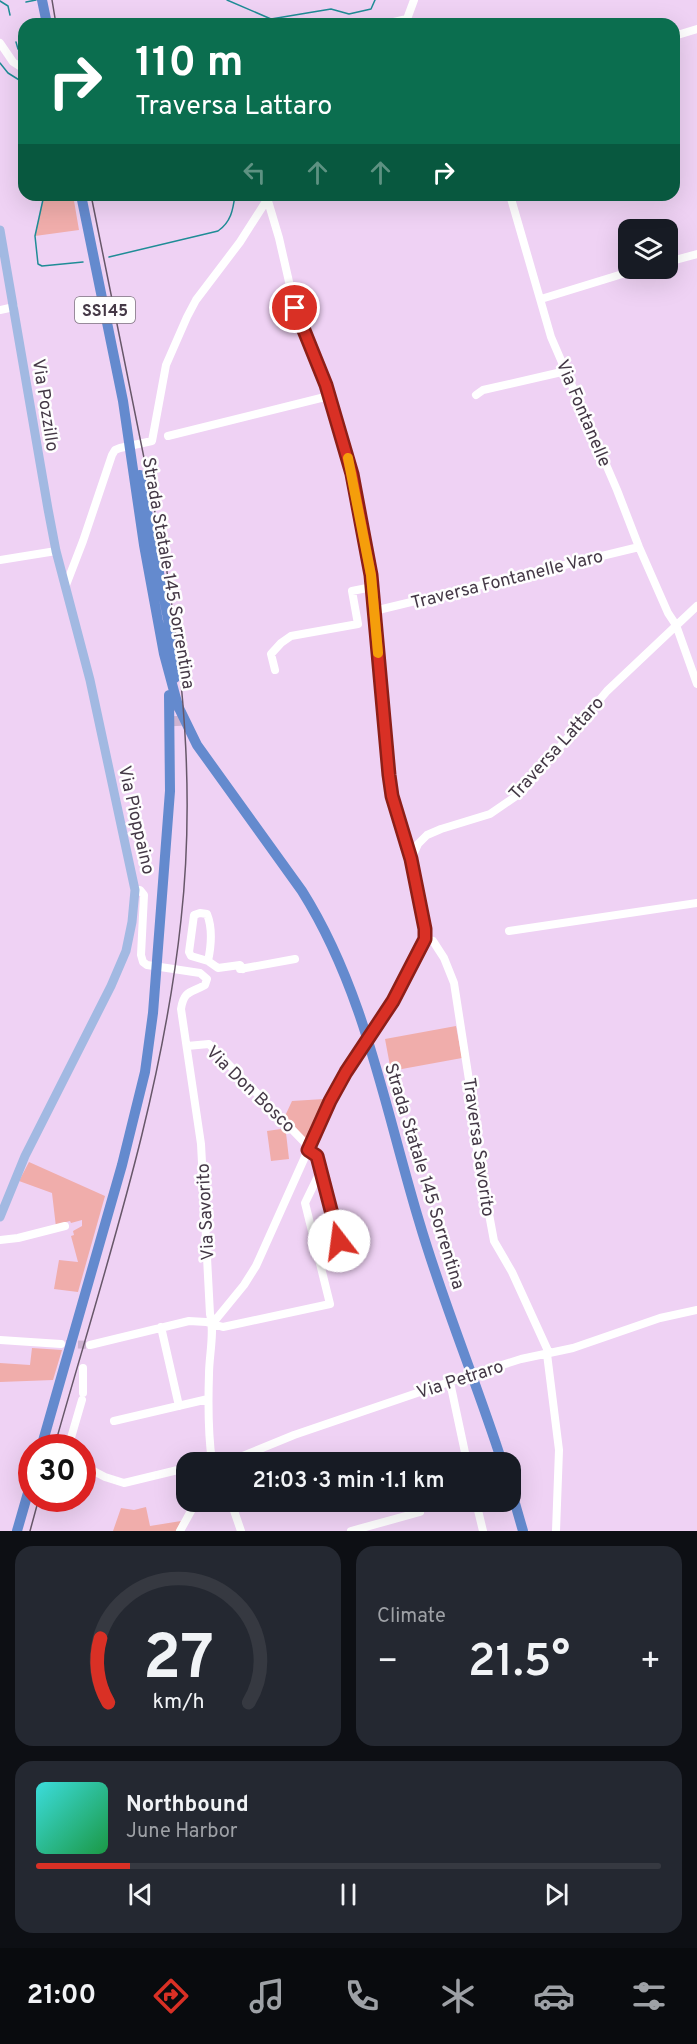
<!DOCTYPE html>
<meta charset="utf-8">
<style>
:root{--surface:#171b24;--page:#242831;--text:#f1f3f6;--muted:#9ea1a6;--line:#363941;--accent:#d93025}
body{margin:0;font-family:Overpass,sans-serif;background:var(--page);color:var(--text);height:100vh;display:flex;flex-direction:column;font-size:22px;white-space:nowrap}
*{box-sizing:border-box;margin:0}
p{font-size:20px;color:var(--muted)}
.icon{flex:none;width:33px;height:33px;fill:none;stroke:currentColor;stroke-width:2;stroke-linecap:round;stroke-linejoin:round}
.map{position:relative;height:1531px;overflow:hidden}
.details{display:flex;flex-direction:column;gap:15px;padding:15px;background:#0d0f14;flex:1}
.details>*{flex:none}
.guide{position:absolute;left:18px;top:18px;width:662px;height:183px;border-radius:18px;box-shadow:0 6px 24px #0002;background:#0b6e4f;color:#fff;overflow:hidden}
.buttons{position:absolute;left:618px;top:219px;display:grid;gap:12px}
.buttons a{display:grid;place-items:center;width:60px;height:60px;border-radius:12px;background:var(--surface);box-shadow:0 6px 24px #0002;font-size:30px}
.speed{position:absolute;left:18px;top:1434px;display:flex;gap:12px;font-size:30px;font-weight:700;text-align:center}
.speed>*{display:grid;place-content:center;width:78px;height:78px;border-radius:50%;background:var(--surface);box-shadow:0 6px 24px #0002;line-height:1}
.speed .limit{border:9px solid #d22;background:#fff;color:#111}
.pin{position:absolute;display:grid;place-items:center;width:51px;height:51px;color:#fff;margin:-26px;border:3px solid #fff;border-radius:50%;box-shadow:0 2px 6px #0007}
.me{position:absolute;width:66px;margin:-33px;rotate:345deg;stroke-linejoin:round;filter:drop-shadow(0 0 4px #0008)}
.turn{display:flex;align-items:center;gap:21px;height:126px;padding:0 18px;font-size:27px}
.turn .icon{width:78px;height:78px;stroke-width:2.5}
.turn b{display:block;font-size:42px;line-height:51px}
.lanes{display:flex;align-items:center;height:57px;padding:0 18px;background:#0003;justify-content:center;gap:30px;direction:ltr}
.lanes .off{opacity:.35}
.big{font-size:45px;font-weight:600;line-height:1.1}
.details .card{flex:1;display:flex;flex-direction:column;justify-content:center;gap:9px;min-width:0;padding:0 21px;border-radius:18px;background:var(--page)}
.details .dial{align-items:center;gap:0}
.dial svg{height:156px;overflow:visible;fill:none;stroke:var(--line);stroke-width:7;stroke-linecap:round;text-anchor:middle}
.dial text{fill:var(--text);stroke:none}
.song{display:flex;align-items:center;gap:18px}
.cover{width:72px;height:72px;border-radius:9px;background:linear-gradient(135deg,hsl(180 70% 55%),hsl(140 70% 35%))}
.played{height:6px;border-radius:3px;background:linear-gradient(90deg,var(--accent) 15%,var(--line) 15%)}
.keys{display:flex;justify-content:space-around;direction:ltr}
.heat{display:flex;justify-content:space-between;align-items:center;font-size:33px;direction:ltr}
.details .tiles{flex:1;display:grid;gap:15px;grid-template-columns:1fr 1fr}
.card:last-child{grid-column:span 2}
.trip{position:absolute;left:176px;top:1452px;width:345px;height:60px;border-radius:18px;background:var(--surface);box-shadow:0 6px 24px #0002;font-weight:600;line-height:60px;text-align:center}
.menu{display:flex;height:96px;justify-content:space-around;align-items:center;background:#090b0e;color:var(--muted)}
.menu .icon{width:42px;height:42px}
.menu .active{color:var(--accent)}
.menu b{font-size:27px;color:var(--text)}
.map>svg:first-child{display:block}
.green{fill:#f0adab}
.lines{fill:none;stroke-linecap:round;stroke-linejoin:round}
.stream{stroke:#1f8c96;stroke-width:1.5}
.minor-tunnel{stroke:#cdb3d1;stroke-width:8;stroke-dasharray:8 4;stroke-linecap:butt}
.highway-tunnel{stroke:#cdb3d1;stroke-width:10;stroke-dasharray:10 5;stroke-linecap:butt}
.minor{stroke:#fff;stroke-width:8}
.major{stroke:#a2b9e2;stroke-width:9}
.highway{stroke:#648ace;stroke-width:10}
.rail{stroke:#675769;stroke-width:1.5}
.route-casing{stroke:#8d1f18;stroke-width:15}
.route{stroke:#d93025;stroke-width:10}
.slow{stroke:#f59e0b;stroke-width:10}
.labels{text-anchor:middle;stroke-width:5;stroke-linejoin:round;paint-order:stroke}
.shield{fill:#fefefe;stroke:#7c737d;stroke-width:1.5}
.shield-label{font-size:16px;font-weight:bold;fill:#443846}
.street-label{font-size:18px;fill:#443846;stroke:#fefefe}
</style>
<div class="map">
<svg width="697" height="1531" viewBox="0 0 697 1531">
<rect width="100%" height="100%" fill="#efd2f4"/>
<path class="green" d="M 44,195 L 73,195 L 79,230 L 35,236 Z
M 456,1026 L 462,1058 L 391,1071 L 385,1039 Z
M 324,1099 L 307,1138 L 305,1138 L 285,1116 L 292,1101 Z
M 281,1129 L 286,1133 L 289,1159 L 271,1161 L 267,1131 Z
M 29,1162 L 105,1196 L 78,1292 L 54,1289 L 59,1260 L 78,1262 L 71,1236 L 74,1235 L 73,1231 L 82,1226 L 82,1220 L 71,1223 L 70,1221 L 66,1222 L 67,1224 L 56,1227 L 52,1193 L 19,1181 Z
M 32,1348 L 62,1350 L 53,1380 L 0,1382 L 0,1363 L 30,1365 Z
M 146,1507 L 150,1526 L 181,1521 L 176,1531 L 113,1531 L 121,1508 L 134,1510 Z"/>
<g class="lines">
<path class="stream" d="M 227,0 L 271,19 L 331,9 L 349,14 L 371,9 L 375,0
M 0,1 L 8,6 L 10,15
M 26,2 L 36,0
M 16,42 L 18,49
M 0,63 L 8,73 L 24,83
M 44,195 L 35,236 L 38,264 L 42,266 L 83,262
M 109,257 L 218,231 C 231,222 233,210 235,195"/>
<path class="minor-tunnel" d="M 66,1344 L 90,1345"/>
<path class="highway-tunnel" d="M 176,701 L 177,731"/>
<path class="minor" d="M 407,19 L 414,0
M 385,24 L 407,19
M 674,36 L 697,29
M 0,43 L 13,62 L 24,69
M 510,195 L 551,337 L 617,490 L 639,547 L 668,613 L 676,625 L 697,684
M 268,201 L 279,238 L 295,308 L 326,385 L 352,474 L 371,575 L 389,775 L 392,796 L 411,859
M 668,262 L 697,254
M 541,299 L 642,268
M 0,310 L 14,307
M 476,395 L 483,390 L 566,371
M 168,436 L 329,396
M 0,560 L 56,551
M 66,585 L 83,541 L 112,455 L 115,450 L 120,448 L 152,441 L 166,365 L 187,317 L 196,300 L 240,242 L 270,195
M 374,611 L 639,547
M 275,670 L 271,654 L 281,643 L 291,636 L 358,624 L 352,591 L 372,587
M 135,890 L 140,890 L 144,895 L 141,955 L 143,962 L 147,965 L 200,973 L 207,979 L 205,985 C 191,993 184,990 181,1009 L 201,1144 L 210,1314 C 215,1331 209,1356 209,1374 C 208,1403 208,1433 212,1462
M 509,931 L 697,903
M 425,939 L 433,941 L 444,958 L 454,983 L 471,1093 L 473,1128 L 494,1241 L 512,1272 L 549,1353
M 208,961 L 191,956 L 189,952 L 194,915 L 200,913 L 207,914 C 213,929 211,947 208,961 L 218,968 L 240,965 L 243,969
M 240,969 L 295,959
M 187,1046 L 209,1044 L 309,1147
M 308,1150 L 317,1156 L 339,1241 L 348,1250 L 346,1257 L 339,1259 L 319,1257
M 0,1240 L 18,1238 L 65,1226
M 213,1323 L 244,1285 L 256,1266 L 330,1101 L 346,1072 L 393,1001 L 423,944 L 425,929 L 411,859 L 418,844 L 427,835 L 441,829 L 490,814 L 522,792 L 607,691 L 697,606
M 161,1327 L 179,1406
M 0,1340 L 61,1344
M 90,1345 L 189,1321 L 206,1322 L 223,1327 L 330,1304 L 305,1203 L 321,1170
M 547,1354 L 559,1450 L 556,1531
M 83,1368 L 83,1393
M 450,1382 L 467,1462
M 114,1421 L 208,1399
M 68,1448 L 82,1400
M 228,1462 L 294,1435 L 464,1377 L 521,1359 L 573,1348 L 660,1318 L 697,1310
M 82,1465 L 105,1477 L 124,1483 L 186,1468
M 231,1502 L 241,1531
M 476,1502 L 483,1531
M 180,1531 L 196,1502
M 351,1531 L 420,1512"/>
<path class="major" d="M 0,230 L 48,509 L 56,551 L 90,680 L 135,890 L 132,922 L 126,951 L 111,986 L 25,1156 L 0,1217"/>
<path class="highway" d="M 42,0 L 47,24
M 81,195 L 123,401 L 144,545 L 164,654 L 178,706 L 197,745 L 302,891 C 365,991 385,1109 419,1221 C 443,1303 476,1381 502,1462
M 140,475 L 168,619 L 175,678
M 41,1448 L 122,1165 L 145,1072 L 153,1013 L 170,791 L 169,695
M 510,1486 L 523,1531
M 17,1531 L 32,1479"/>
<path class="rail" d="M 52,0 L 56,24
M 54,1448 C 103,1274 162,1100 181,920 C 194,803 185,688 167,572 L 91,195
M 30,1531 L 39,1498"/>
</g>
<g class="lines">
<g class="route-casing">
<path id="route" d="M 295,308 L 326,385 L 352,474 L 371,575 L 389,775 L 392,796 L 411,859 L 425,929 L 425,939 L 393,1001 L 346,1072 L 330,1101 L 308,1150 L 317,1156 L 339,1241"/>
</g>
<use href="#route" class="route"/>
<path class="slow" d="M 348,458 L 371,575 L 378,653"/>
</g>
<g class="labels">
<rect class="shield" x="75" y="297" width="60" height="26" rx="4.5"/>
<g class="shield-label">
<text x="105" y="316">SS145</text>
</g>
<g class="street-label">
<text transform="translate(46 405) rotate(81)" y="6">Via Pozzillo</text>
<text transform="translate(584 413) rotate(67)" y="6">Via Fontanelle</text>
<text transform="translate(169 573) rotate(80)" y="6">Strada Statale 145 Sorrentina</text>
<text transform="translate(507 579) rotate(-14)" y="6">Traversa Fontanelle Varo</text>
<text transform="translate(556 748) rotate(-48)" y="6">Traversa Lattaro</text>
<text transform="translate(137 820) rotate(77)" y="6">Via Pioppaino</text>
<text transform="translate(251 1089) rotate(44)" y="6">Via Don Bosco</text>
<text transform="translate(479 1147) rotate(82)" y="6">Traversa Savorito</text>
<text transform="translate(425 1176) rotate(73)" y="6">Strada Statale 145 Sorrentina</text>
<text transform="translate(205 1212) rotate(-93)" y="6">Via Savorito</text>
<text transform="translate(460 1379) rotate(-18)" y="6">Via Petraro</text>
</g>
</g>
</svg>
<div class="buttons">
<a><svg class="icon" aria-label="layers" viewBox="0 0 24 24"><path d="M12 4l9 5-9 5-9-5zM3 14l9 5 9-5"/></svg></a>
</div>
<div class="speed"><div class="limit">30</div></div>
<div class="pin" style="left:295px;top:308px;background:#d93025"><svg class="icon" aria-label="arrive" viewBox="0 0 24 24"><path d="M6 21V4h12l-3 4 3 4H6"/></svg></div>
<svg class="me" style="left:339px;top:1241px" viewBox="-20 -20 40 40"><circle r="19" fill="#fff"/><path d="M0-13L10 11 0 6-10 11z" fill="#d93025"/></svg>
<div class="trip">21:03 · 3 min · 1.1 km</div>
<div class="guide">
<div class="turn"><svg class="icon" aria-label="right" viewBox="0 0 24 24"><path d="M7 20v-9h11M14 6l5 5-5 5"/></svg><div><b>110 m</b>Traversa Lattaro</div></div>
<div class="lanes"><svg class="icon off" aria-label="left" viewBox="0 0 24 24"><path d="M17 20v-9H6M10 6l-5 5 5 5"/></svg><svg class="icon off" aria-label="ahead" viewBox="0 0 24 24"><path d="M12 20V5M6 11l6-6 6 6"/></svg><svg class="icon off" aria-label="ahead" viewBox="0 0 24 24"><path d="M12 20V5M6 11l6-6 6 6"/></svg><svg class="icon" aria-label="right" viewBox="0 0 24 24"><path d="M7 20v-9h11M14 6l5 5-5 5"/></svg></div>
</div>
</div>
<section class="details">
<div class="tiles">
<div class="card dial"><svg viewBox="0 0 100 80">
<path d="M14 69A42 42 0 1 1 86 69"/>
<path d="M14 69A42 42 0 0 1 10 36" stroke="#d93025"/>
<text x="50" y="56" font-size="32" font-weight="700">27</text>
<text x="50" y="72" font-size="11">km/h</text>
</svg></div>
<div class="card"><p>Climate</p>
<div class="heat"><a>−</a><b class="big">21.5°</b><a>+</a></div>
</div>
<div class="card">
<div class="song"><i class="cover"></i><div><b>Northbound</b><p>June Harbor</p></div></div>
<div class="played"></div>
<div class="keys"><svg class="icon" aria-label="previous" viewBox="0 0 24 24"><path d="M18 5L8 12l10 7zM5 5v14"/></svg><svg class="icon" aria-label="pause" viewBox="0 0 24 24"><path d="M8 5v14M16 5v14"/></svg><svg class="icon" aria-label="next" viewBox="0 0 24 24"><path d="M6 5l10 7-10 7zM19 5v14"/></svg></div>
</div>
</div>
</section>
<nav class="menu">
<b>21:00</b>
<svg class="icon active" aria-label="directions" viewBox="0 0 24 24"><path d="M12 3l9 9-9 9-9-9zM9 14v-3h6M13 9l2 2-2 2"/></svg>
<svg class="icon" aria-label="music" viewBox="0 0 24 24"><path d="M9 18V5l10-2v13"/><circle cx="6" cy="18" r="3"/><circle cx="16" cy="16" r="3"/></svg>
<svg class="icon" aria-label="phone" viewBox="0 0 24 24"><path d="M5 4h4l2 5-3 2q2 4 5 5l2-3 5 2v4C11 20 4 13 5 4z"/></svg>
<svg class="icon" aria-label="climate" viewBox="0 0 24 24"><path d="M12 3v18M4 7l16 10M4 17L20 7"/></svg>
<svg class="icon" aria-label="car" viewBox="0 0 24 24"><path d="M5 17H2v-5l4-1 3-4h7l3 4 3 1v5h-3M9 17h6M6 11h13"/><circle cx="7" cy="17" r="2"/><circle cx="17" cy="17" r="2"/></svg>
<svg class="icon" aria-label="filters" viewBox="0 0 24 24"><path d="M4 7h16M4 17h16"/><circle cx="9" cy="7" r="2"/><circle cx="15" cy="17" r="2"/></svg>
</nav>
